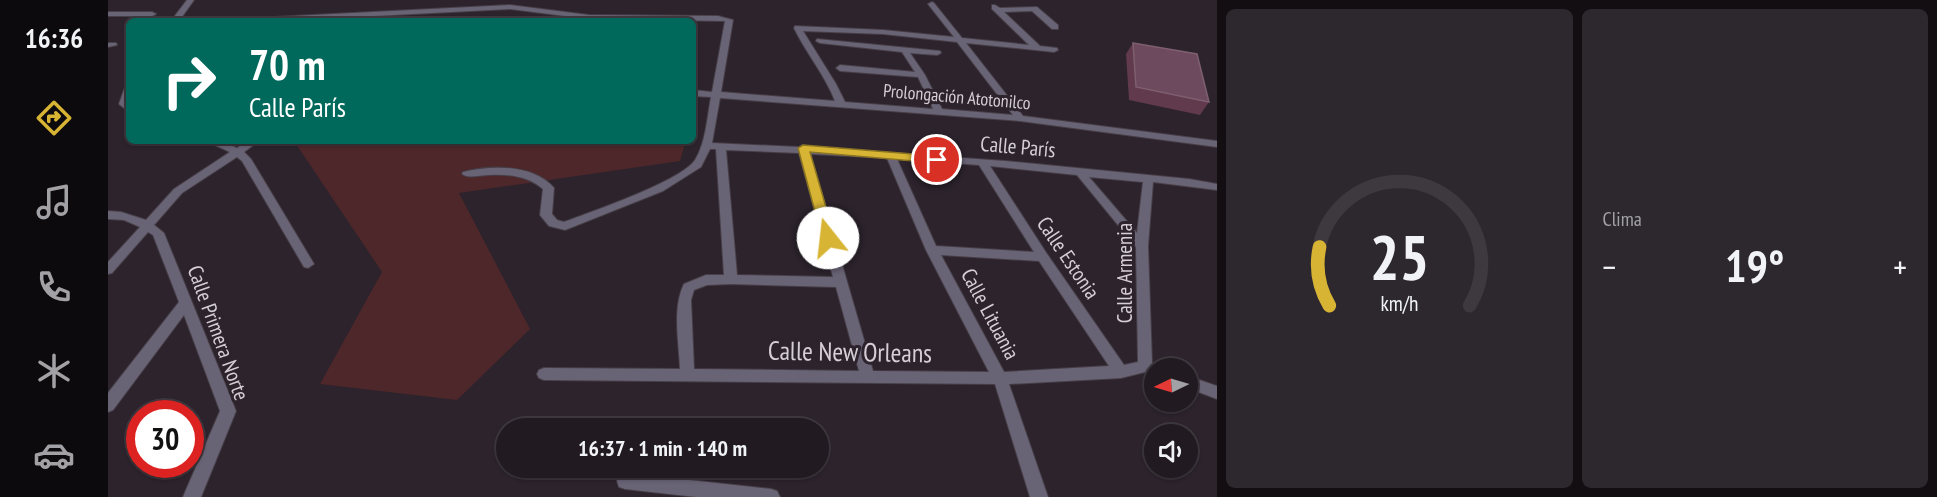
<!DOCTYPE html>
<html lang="es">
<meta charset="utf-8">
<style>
:root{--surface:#211a21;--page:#2d272e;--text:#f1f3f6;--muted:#a2a1a5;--line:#3e383f;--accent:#d8b434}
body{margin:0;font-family:"PT Sans Narrow",sans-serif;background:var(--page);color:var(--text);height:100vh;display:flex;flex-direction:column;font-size:22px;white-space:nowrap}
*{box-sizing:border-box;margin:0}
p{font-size:20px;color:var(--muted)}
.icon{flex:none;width:33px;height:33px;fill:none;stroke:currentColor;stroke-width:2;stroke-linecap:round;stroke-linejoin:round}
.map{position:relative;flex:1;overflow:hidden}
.drawer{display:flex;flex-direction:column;gap:9px;padding:9px;background:#120e12;width:720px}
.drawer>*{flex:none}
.top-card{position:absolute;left:18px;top:18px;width:570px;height:126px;border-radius:9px;box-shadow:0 2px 4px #0004,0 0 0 2px var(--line);background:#00695c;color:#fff;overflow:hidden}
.needle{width:39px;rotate:265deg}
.controls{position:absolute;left:1036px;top:358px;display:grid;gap:12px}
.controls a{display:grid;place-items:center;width:54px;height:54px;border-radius:50%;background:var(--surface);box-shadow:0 2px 4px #0004,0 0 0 2px var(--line);font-size:30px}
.speed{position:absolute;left:18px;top:400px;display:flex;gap:12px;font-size:30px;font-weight:700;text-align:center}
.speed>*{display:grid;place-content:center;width:78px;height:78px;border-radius:50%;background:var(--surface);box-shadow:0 2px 4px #0004,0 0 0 2px var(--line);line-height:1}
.speed .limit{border:9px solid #d22;background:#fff;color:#111}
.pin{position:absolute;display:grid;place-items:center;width:51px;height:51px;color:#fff;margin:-26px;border:3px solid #fff;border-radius:50%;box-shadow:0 2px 6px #0007}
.me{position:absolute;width:66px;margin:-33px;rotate:344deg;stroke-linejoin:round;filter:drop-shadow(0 0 4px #0008)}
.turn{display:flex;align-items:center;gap:21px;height:126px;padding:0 24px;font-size:27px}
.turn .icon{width:78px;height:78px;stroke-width:2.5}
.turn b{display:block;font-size:42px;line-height:51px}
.big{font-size:45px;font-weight:700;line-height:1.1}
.drawer .widget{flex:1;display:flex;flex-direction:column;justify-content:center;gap:9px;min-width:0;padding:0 21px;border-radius:9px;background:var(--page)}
.drawer .dial{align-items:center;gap:0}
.dial svg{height:156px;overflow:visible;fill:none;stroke:var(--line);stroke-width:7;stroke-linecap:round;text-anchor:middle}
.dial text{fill:var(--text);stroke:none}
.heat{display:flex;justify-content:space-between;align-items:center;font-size:33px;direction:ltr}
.drawer .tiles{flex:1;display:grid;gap:9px;grid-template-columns:repeat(2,1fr)}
.trip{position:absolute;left:388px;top:418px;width:333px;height:60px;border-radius:30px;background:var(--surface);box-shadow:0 2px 4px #0004,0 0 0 2px var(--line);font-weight:700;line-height:60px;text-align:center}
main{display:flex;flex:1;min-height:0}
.tabs{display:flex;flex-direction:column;width:108px;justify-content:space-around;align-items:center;background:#0d0a0d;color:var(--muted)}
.tabs .icon{width:42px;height:42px}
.tabs .current{color:var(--accent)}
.tabs b{font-size:27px;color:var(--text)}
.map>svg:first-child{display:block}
.green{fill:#4d272a}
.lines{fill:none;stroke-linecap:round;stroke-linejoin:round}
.minor-casing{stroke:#473f47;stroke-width:2}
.minor{fill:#696376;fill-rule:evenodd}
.wall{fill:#613a4e}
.building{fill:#6d4a5d;stroke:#7e5f70;stroke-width:1.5}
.route{fill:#d8b434;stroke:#8c7522;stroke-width:1.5}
.labels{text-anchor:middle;stroke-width:6;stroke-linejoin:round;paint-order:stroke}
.far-street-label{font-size:18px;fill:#d5cfd5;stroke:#2c232c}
.street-label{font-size:21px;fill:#d5cfd5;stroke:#2c232c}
.near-street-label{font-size:26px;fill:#d5cfd5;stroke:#2c232c}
</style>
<main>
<nav class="tabs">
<b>16:36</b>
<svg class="icon current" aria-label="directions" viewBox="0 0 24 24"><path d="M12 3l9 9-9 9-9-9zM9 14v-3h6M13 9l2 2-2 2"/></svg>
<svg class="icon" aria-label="music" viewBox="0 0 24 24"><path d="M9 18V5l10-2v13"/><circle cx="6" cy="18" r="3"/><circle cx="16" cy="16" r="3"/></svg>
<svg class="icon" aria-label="phone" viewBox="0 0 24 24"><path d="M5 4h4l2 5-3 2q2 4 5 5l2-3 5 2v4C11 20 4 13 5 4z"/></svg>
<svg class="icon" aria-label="climate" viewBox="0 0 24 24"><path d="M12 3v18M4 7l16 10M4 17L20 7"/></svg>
<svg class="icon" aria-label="car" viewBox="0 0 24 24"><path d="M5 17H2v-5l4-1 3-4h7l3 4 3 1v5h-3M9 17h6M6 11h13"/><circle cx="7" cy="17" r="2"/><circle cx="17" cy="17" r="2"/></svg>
</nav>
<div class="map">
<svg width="1109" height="497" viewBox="0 0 1109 497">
<rect width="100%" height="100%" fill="#2c232c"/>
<path class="green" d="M 186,141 L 542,141 L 577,144 L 572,161 L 351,193 L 422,329 L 349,400 L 212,384 L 274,272 Z"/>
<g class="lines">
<g class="minor-casing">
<path id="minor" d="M 79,0 L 86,0 L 71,21 L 63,21 Z
M 824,2 L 826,3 L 854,38 L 921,45 L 884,9 L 884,5 L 887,5 L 892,8 L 929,7 L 950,25 L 950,29 L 944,29 L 924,11 L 896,12 L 932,46 L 949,48 L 950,50 L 946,52 L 858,43 L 915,116 L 1109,141 L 1109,147 L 912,121 L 612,98 L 604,143 L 691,147 L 695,145 L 700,147 L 897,161 L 1081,179 L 1109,184 L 1109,190 L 1045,182 L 1040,246 L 1044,363 L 1052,366 L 1054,369 L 1047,369 L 1047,376 L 1037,372 L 1013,378 L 901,384 L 940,497 L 922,497 L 887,384 L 436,380 L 431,378 L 429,374 L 431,370 L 436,368 L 572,369 C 571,342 564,308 576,284 L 598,275 L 616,275 L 608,149 L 602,149 L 593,167 L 555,191 L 457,230 L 441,226 L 432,215 L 435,189 C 420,176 401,174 381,175 C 372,175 361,179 354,174 L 355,172 C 383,165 426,164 446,188 L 444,214 L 449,220 L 456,222 C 483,212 573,181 587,160 C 598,142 599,118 603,97 L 585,96 L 585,90 L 604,92 L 617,21 L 481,19 L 402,9 L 169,21 L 121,21 L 125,19 L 402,5 L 481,15 L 610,16 L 625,20 L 613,92 L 727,101 C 717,75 698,53 686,28 L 687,26 L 775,30 L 846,37 L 820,4 ZM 695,31 L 775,34 L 849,42 L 905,115 L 834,109 L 817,75 L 802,53 L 829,55 L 833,53 L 832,51 L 709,39 L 708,41 L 712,43 L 794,52 L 807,72 L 732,65 L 728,68 L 732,71 L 810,77 L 825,109 L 737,102 L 728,84 ZM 618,150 L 691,153 L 725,277 L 629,275 ZM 702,154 L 779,158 L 818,250 L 881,372 L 765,371 ZM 789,159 L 871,165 L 926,252 L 828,246 ZM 882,166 L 969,175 L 1028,247 L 1030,362 L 1016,365 L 939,254 ZM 981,177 L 1035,182 L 1029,233 ZM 833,255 L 931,261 L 1001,366 L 896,372 ZM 623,284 L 728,287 L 751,371 L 586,369 L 583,300 L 586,290 L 599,285 Z
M 0,12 L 44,12 L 48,14 L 44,16 L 0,16 Z
M 0,43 L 8,43 L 9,45 L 0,47 Z
M 21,84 L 21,112 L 11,104 L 17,87 Z
M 98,141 L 112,141 L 129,148 L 139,141 L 151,141 L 136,152 L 143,159 L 206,264 L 200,268 L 196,267 L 134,161 L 129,157 L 74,193 L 46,225 L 56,233 L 128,411 L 93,497 L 75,497 L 112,411 L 76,315 L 5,410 L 0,412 L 0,393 L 71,302 L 45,235 L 40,232 L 4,273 L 0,274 L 0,262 L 32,227 L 16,220 L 0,219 L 0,211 L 13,212 L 38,220 L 66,189 L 122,152 Z
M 1080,376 L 1109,386 L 1109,399 L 1080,388 Z
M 517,473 L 663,489 L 669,491 L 672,497 L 588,497 L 517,489 L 511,487 L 509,481 L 511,475 Z"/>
</g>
<use href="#minor" class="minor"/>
</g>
<path class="wall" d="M 1025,43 L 1101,102 L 1092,115 L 1021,100 L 1018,54 Z"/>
<path class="building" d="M 1025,43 L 1089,54 L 1101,102 L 1028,87 Z"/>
<path class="route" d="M 695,145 L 829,156 L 835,160 L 829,163 L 702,152 L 727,238 L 720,242 L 714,238 L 690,148 Z"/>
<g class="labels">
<g class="far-street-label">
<text transform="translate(849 97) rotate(5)" y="6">Prolongación Atotonilco</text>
</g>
<g class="street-label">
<text transform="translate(910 147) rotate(5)" y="7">Calle París</text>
<text transform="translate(960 258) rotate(56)" y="7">Calle Estonia</text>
<text transform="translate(1017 273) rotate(-90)" y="7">Calle Armenia</text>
<text transform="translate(882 314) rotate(62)" y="7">Calle Lituania</text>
<text transform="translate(110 333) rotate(70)" y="7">Calle Primera Norte</text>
</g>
<g class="near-street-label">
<text transform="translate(742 352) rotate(1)" y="9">Calle New Orleans</text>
</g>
</g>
</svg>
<div class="controls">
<a><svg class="needle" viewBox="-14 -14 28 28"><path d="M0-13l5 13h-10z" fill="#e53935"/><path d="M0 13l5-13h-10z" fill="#a2a1a5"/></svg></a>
<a><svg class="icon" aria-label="sound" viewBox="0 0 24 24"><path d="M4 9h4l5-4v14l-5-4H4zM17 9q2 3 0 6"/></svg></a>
</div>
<div class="speed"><div class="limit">30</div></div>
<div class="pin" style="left:829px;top:160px;background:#d93025"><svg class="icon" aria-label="arrive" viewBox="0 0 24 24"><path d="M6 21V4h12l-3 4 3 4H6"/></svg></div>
<svg class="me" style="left:720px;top:238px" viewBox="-20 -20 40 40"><circle r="19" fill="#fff"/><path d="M0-13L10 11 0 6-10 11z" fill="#d8b434"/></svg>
<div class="trip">16:37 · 1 min · 140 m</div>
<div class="top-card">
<div class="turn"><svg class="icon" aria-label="right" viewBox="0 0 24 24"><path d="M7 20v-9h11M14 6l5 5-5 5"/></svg><div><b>70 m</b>Calle París</div></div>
</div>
</div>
<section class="drawer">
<div class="tiles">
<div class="widget dial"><svg viewBox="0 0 100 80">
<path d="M14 69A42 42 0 1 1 86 69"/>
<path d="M14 69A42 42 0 0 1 9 39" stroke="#d8b434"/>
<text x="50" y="56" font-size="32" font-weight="700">25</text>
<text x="50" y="72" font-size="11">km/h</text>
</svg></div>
<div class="widget"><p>Clima</p>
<div class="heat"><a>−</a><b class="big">19°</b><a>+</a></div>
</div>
</div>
</section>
</main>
